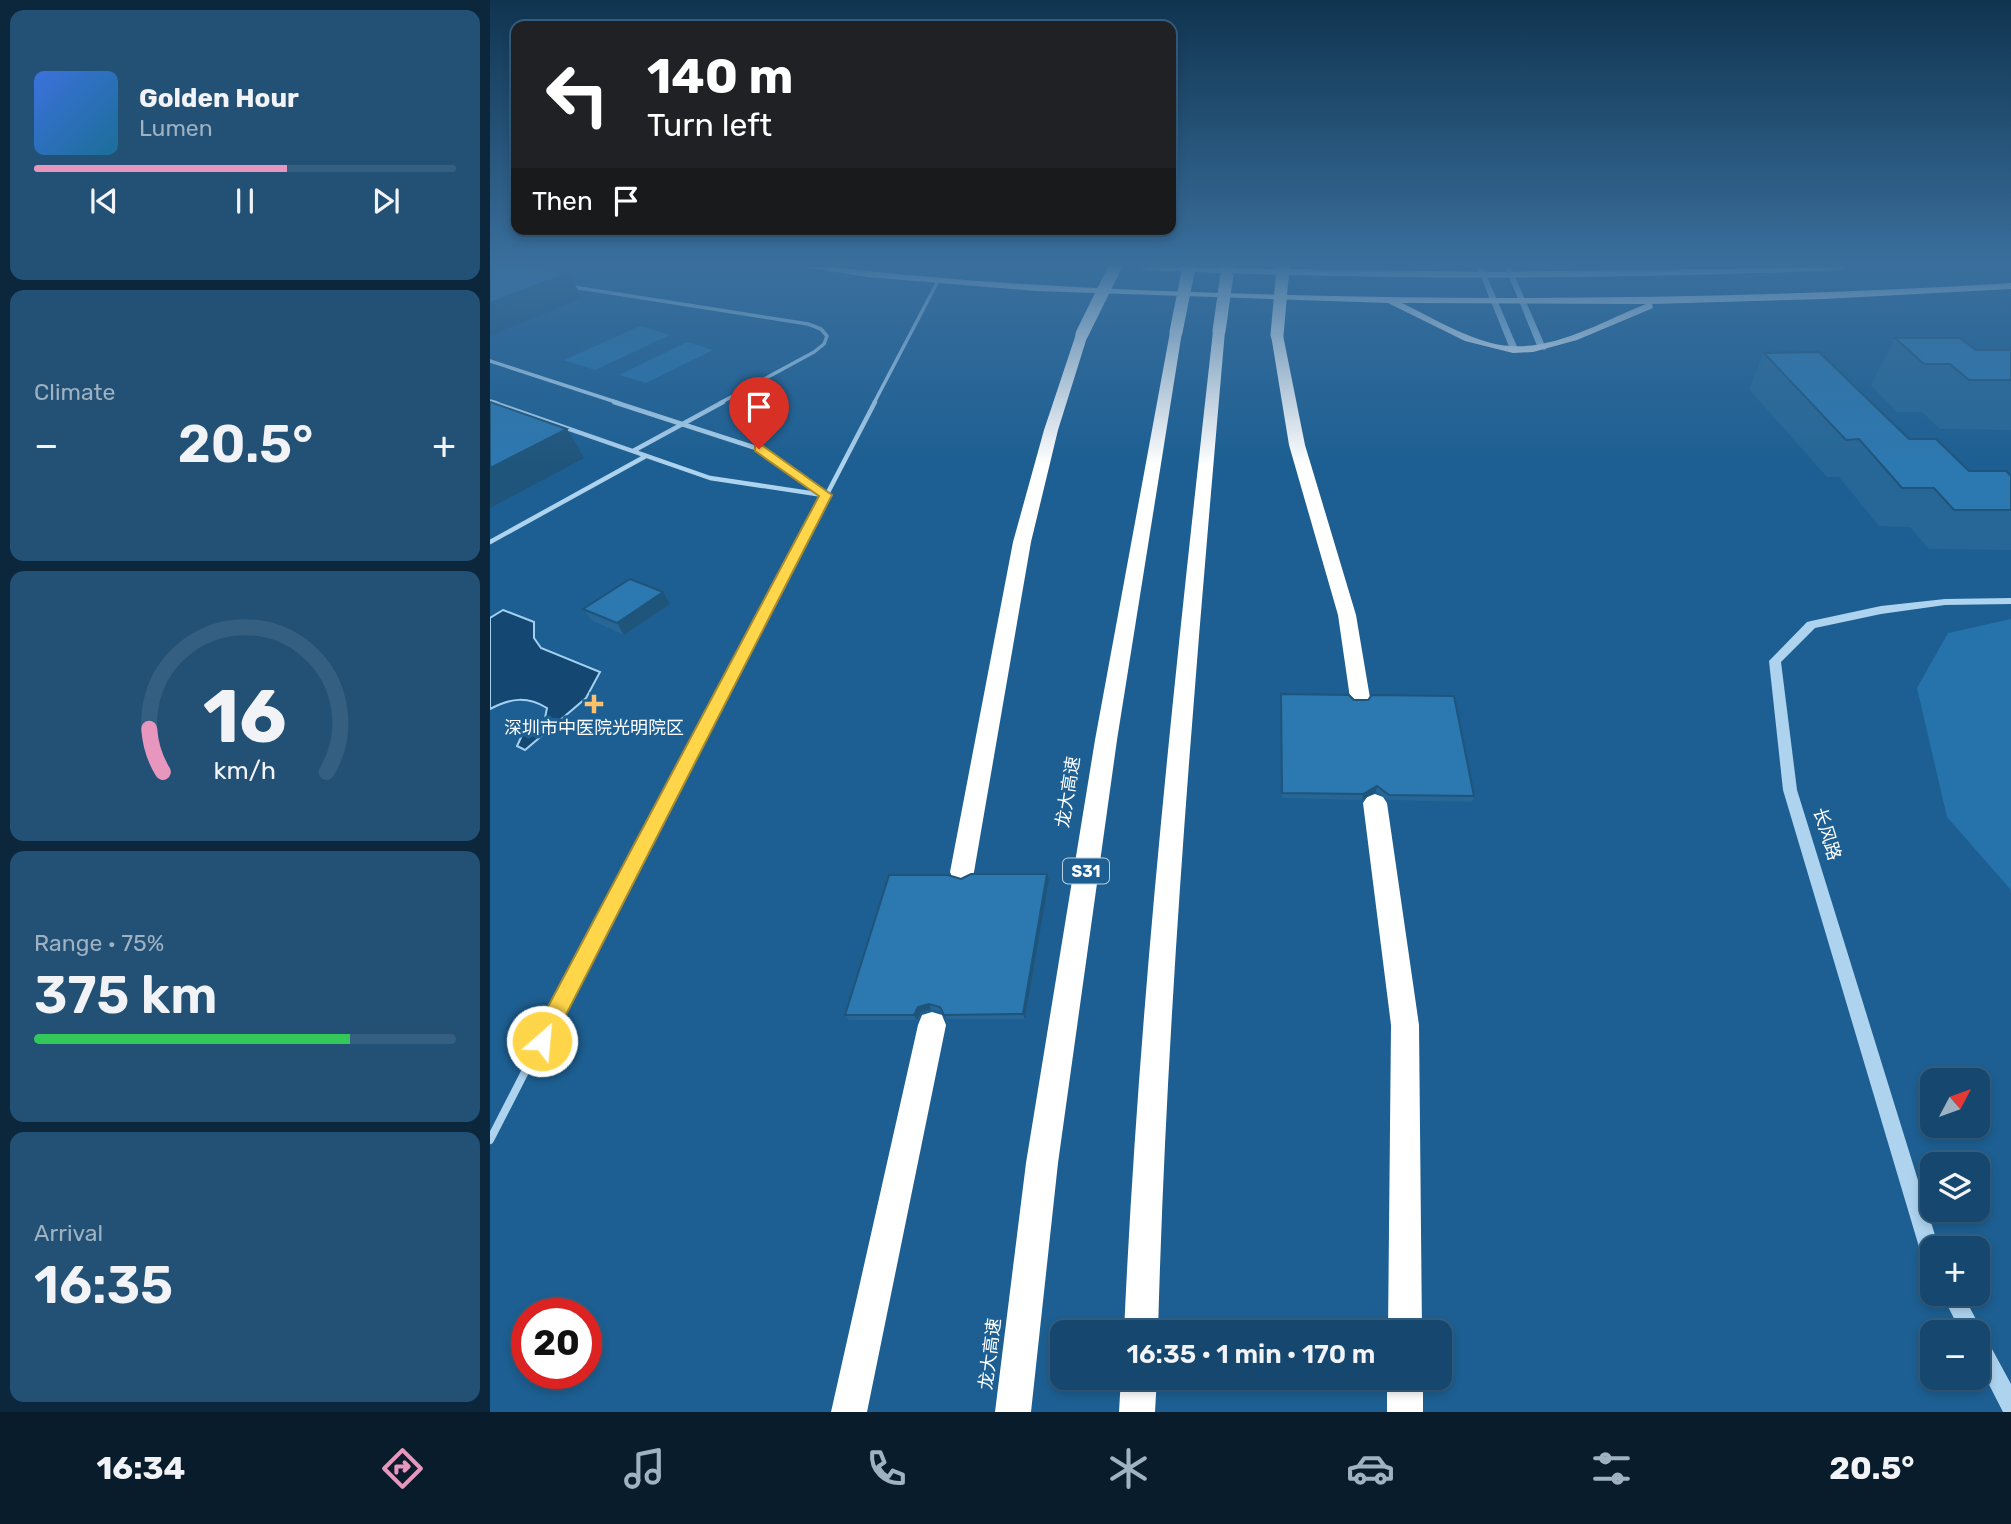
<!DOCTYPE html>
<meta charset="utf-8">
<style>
:root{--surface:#16476e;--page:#235176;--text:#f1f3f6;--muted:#9eb2c2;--line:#355f81;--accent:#e797bd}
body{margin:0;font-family:Rubik,"Noto Sans SC",sans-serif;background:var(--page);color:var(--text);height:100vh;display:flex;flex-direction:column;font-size:26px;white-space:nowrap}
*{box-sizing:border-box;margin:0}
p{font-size:23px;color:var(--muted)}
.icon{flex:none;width:38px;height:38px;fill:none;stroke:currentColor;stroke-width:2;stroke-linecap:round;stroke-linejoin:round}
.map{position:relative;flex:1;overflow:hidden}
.side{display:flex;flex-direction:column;gap:10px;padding:10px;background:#0c273c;width:490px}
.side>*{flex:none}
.banner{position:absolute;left:21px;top:21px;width:665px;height:214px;border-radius:14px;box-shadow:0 4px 10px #0003,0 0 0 2px var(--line);background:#202124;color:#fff;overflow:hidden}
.needle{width:46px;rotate:49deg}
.buttons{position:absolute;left:1430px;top:1068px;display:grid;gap:14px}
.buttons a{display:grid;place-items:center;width:70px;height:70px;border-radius:14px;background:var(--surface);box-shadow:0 4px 10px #0003,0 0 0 2px var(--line);font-size:35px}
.speed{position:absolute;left:21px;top:1298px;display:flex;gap:14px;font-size:35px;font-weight:700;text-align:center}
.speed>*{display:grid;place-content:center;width:91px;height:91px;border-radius:50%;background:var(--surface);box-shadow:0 4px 10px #0003,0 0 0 2px var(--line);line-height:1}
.speed .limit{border:10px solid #d22;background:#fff;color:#111}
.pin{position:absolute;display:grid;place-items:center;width:60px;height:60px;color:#fff;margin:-72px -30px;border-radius:50% 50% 50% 0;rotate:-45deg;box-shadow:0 0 7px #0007}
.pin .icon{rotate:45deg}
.me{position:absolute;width:77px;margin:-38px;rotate:27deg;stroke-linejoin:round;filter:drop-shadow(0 0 5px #0008)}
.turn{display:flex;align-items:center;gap:24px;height:147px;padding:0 21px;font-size:32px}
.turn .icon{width:91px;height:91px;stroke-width:2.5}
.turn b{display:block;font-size:49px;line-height:60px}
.then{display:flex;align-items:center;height:66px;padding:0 21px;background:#0003;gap:14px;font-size:26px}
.big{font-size:52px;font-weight:600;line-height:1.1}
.side .tile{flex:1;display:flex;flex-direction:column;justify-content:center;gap:10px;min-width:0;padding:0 24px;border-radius:14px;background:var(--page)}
.side .dial{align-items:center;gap:0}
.dial svg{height:182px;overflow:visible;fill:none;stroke:var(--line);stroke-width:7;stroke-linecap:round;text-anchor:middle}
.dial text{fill:var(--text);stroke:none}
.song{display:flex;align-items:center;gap:21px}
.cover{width:84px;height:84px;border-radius:10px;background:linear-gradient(135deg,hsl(220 70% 55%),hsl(200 70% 35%))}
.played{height:7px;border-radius:4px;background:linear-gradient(90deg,var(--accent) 60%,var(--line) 60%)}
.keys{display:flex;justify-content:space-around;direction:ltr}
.heat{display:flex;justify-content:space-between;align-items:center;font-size:38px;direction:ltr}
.charge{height:10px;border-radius:5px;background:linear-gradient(90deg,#34c759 75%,var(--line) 0)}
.trip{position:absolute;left:560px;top:1320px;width:402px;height:70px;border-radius:14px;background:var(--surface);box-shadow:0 4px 10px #0003,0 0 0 2px var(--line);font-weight:600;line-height:70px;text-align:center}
.dock{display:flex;height:112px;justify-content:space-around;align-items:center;background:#091c2c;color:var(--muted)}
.dock .icon{width:49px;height:49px}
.dock .selected{color:var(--accent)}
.dock b{font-size:32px;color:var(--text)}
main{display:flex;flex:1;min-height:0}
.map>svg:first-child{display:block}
.green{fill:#2673ab}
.water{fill:#144771;stroke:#a1d0f0;stroke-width:2}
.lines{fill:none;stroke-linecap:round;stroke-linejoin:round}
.service-far4{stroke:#aed3ee;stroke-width:3.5}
.service-far3{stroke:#aed3ee;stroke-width:4.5}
.service-far2{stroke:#aed3ee;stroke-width:5}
.service-far1{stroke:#aed3ee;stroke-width:6}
.service{stroke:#aed3ee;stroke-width:8}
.tertiary{fill:#aed3ee;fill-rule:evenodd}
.primary{fill:#f5faff;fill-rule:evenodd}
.motorway{fill:#fff;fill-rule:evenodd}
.motorway-bridge{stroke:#fff;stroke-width:13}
.wall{fill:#266797}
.shaded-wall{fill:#1f547b}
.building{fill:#2c78b0;stroke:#1f547b;stroke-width:2}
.route{fill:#ffd54a;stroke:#a68a30;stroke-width:2}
.poi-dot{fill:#fec16c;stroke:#1d5f92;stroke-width:2.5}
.labels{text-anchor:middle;stroke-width:7;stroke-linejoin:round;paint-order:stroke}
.shield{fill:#1d5f92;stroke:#bbcfde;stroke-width:2}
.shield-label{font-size:16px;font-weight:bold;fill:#fff}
.poi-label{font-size:18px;fill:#fff;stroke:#1d5f92}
.street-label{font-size:18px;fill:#fff;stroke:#1d5f92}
</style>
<main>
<section class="side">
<div class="tile">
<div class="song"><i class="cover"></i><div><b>Golden Hour</b><p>Lumen</p></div></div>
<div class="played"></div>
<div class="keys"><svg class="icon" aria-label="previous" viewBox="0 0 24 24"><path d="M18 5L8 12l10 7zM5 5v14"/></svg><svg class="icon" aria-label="pause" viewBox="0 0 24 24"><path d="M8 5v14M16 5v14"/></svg><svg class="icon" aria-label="next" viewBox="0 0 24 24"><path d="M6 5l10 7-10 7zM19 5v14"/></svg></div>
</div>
<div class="tile"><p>Climate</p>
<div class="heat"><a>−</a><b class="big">20.5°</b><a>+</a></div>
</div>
<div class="tile dial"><svg viewBox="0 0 100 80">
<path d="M14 69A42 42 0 1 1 86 69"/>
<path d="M14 69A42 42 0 0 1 8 50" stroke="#e797bd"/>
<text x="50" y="56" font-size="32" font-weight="700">16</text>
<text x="50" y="72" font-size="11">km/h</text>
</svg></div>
<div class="tile"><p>Range · 75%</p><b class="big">375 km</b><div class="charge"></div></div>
<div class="tile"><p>Arrival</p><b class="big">16:35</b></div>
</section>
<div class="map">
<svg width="1521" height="1412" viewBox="0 0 1521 1412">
<rect width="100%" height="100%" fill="#1d5f92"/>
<path class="green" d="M 150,326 L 180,335 L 105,370 L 74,360 Z
M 197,342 L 223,350 L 156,383 L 129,375 Z
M 1521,619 L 1521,890 L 1457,817 L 1427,688 L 1458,633 Z"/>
<path class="water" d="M 13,610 L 44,622 L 44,638 L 51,648 L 110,672 L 96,698 L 35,750 L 27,746 L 34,731 L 54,723 L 57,708 C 37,696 21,698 0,709 L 0,618 Z"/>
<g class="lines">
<path class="service-far4" d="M 83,287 L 318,324 L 331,329 L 337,336 L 334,344 L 324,352 L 230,403
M 0,361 L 129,403
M 0,401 L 7,403
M 384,403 L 448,281"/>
<path class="service-far3" d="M 2,402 L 220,478 L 333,495
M 124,402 L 269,449 L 336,495
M 143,451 L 233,402
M 0,542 L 156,456
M 295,575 L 385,402"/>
<path class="service-far2" d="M 182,792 L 296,573"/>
<path class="service-far1" d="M 39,1066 L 183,790"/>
<path class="service" d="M 0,1140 L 39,1064"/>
<path class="tertiary" d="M 987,267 L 993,267 L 1028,349 L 1027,351 L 1020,349 Z
M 1015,267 L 1021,267 L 1056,348 L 1055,350 L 1048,348 Z
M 1521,598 L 1521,604 L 1455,605 L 1391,614 L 1325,628 L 1291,662 L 1307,790 L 1449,1248 L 1442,1248 L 1442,1267 L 1435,1264 L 1432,1257 L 1293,790 L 1279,661 L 1317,622 L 1321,621 L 1391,606 L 1455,599 Z
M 1451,1293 L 1472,1293 L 1489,1325 L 1491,1334 L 1495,1336 L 1521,1384 L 1521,1412 L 1513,1412 L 1488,1363 L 1488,1332 L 1471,1332 Z"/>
<path class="primary" d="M 316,267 L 343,267 C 494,285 647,291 798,295 C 1040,301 1280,298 1521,283 L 1521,289 L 1334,299 L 1162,304 L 1163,308 L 1087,340 L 1043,352 L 1023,353 L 975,341 L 898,303 L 546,291 L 377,277 ZM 912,303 L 1156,304 C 1108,323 1055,357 1001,343 C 970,335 941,317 912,303 Z
M 651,267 L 1003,272 L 1355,267 L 1350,270 C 1118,280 888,280 656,270 Z"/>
<path class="motorway" d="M 729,327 L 735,331 C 706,664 677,997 668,1332 L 634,1332 C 649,997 686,664 723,331 Z
M 686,328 L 692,332 L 627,740 L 568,1163 L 541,1412 L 505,1412 L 536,1163 L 605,740 L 680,332 Z
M 592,330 L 598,334 L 568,430 L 541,542 L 484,872 L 481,879 L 472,882 L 463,879 L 460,872 L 523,542 L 554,430 L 586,334 Z
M 787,331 L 793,335 L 815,445 L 866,615 L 880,698 L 877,703 L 863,703 L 860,698 L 848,615 L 799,445 L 781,335 Z
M 885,794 L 893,797 L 897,803 L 929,1025 L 932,1332 L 898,1332 L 901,1025 L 873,803 L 877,797 Z
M 442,1012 L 452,1015 L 456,1025 L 377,1412 L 341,1412 L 428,1025 L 432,1015 Z
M 631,1377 L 667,1377 L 665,1412 L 629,1412 Z
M 897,1377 L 933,1377 L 933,1412 L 897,1412 Z"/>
<path class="motorway-bridge" d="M 729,331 L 738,267
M 686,332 L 699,267
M 592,334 L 625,267
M 787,335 L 793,267"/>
</g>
<path class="wall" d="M 1405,338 L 1486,350 L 1521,350 L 1521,430 L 1450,429 L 1432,412 L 1407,412 L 1381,385 Z
M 1274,353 L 1419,439 L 1479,471 L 1521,476 L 1521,550 L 1439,549 L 1420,527 L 1389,526 L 1349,477 L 1337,477 L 1259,389 Z
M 173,592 L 180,604 L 134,635 L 101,620 L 93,609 Z
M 791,694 L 864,700 L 984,796 L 982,802 L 898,800 L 886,792 L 872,800 L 792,798 Z
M 471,879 L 559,880 L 535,1019 L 457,1019 L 453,1012 L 441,1009 L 431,1012 L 427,1020 L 359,1020 L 355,1015 Z"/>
<path class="shaded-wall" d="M 79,273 L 92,298 L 0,336 L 0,303 Z
M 77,429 L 94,458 L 0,508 L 0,468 Z
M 173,592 L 180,604 L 134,635 L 127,623 Z
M 887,786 L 886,792 L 872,800 L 873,794 Z
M 557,874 L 559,880 L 535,1019 L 533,1014 Z
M 439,1004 L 441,1009 L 431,1012 L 427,1020 L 424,1015 L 428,1007 Z"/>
<path class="building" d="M 0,267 L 50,267 L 79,273 L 0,303 Z
M 1405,338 L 1470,338 L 1486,350 L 1521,350 L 1521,380 L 1479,380 L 1460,364 L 1434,364 Z
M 1329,352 L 1419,439 L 1446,439 L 1479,471 L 1516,471 L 1521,476 L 1521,510 L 1464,510 L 1444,488 L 1412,488 L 1369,439 L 1356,440 L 1274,353 Z
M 0,402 L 77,429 L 0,468 Z
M 140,579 L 173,592 L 127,623 L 93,609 Z
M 791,694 L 859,695 L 864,700 L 878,700 L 882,695 L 964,696 L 984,796 L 899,795 L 887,786 L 873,794 L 792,793 Z
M 481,874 L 557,874 L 533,1014 L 454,1015 L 450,1007 L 439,1004 L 428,1007 L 424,1015 L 355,1015 L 399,875 L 458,875 L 471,879 Z"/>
<linearGradient id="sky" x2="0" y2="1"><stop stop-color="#103450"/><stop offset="0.57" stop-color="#3a6f9d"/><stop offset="1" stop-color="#3a6f9d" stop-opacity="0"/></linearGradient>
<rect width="1521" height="465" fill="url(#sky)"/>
<path class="route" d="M 265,446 L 273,446 L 342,495 L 59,1048 L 52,1051 L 44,1048 L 41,1041 L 44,1033 L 329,496 L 265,451 Z"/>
<path class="poi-dot" d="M100.5 693.5h7v7h7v7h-7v7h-7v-7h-7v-7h7z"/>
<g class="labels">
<rect class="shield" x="573" y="858.5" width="46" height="25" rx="5"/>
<g class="shield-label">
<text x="596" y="877">S31</text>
</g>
<g class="poi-label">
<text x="104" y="734">深圳市中医院光明院区</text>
</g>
<g class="street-label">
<text transform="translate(578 792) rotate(-81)" y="6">龙大高速</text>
<text transform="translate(1337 834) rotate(73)" y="6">长风路</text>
<text transform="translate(500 1354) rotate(-83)" y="6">龙大高速</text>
</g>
</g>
</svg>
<div class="buttons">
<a><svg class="needle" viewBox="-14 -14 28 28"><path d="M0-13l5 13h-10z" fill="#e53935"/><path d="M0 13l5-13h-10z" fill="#9eb2c2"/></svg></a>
<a><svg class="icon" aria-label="layers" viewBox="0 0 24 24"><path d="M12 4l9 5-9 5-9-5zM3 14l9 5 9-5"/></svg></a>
<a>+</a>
<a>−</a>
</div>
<div class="speed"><div class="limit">20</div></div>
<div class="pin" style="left:269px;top:449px;background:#d93025"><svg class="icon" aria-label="arrive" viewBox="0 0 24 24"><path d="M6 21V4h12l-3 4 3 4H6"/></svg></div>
<svg class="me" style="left:52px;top:1041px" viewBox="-20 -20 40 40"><circle r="17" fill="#ffd54a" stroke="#fff" stroke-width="3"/><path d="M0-11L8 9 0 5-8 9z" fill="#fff"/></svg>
<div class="trip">16:35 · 1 min · 170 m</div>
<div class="banner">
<div class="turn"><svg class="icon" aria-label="left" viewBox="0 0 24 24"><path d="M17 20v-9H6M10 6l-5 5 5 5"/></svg><div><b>140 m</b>Turn left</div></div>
<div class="then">Then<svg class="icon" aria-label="arrive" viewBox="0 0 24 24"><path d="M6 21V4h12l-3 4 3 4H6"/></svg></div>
</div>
</div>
</main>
<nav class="dock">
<b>16:34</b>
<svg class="icon selected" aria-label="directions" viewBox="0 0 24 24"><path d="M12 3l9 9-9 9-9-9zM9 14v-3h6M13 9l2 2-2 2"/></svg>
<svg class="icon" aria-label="music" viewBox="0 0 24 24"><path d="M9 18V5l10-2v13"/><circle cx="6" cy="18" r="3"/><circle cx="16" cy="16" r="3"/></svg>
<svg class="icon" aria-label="phone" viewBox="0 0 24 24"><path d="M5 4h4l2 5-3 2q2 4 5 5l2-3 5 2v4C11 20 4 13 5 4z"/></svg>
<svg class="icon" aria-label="climate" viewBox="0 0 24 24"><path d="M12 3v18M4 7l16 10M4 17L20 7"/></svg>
<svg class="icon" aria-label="car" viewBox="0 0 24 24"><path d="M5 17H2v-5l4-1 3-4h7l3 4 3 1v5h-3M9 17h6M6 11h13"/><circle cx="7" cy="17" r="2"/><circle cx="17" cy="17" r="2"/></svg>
<svg class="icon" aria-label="filters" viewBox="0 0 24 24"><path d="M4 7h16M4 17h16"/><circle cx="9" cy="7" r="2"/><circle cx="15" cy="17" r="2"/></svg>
<b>20.5°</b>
</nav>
